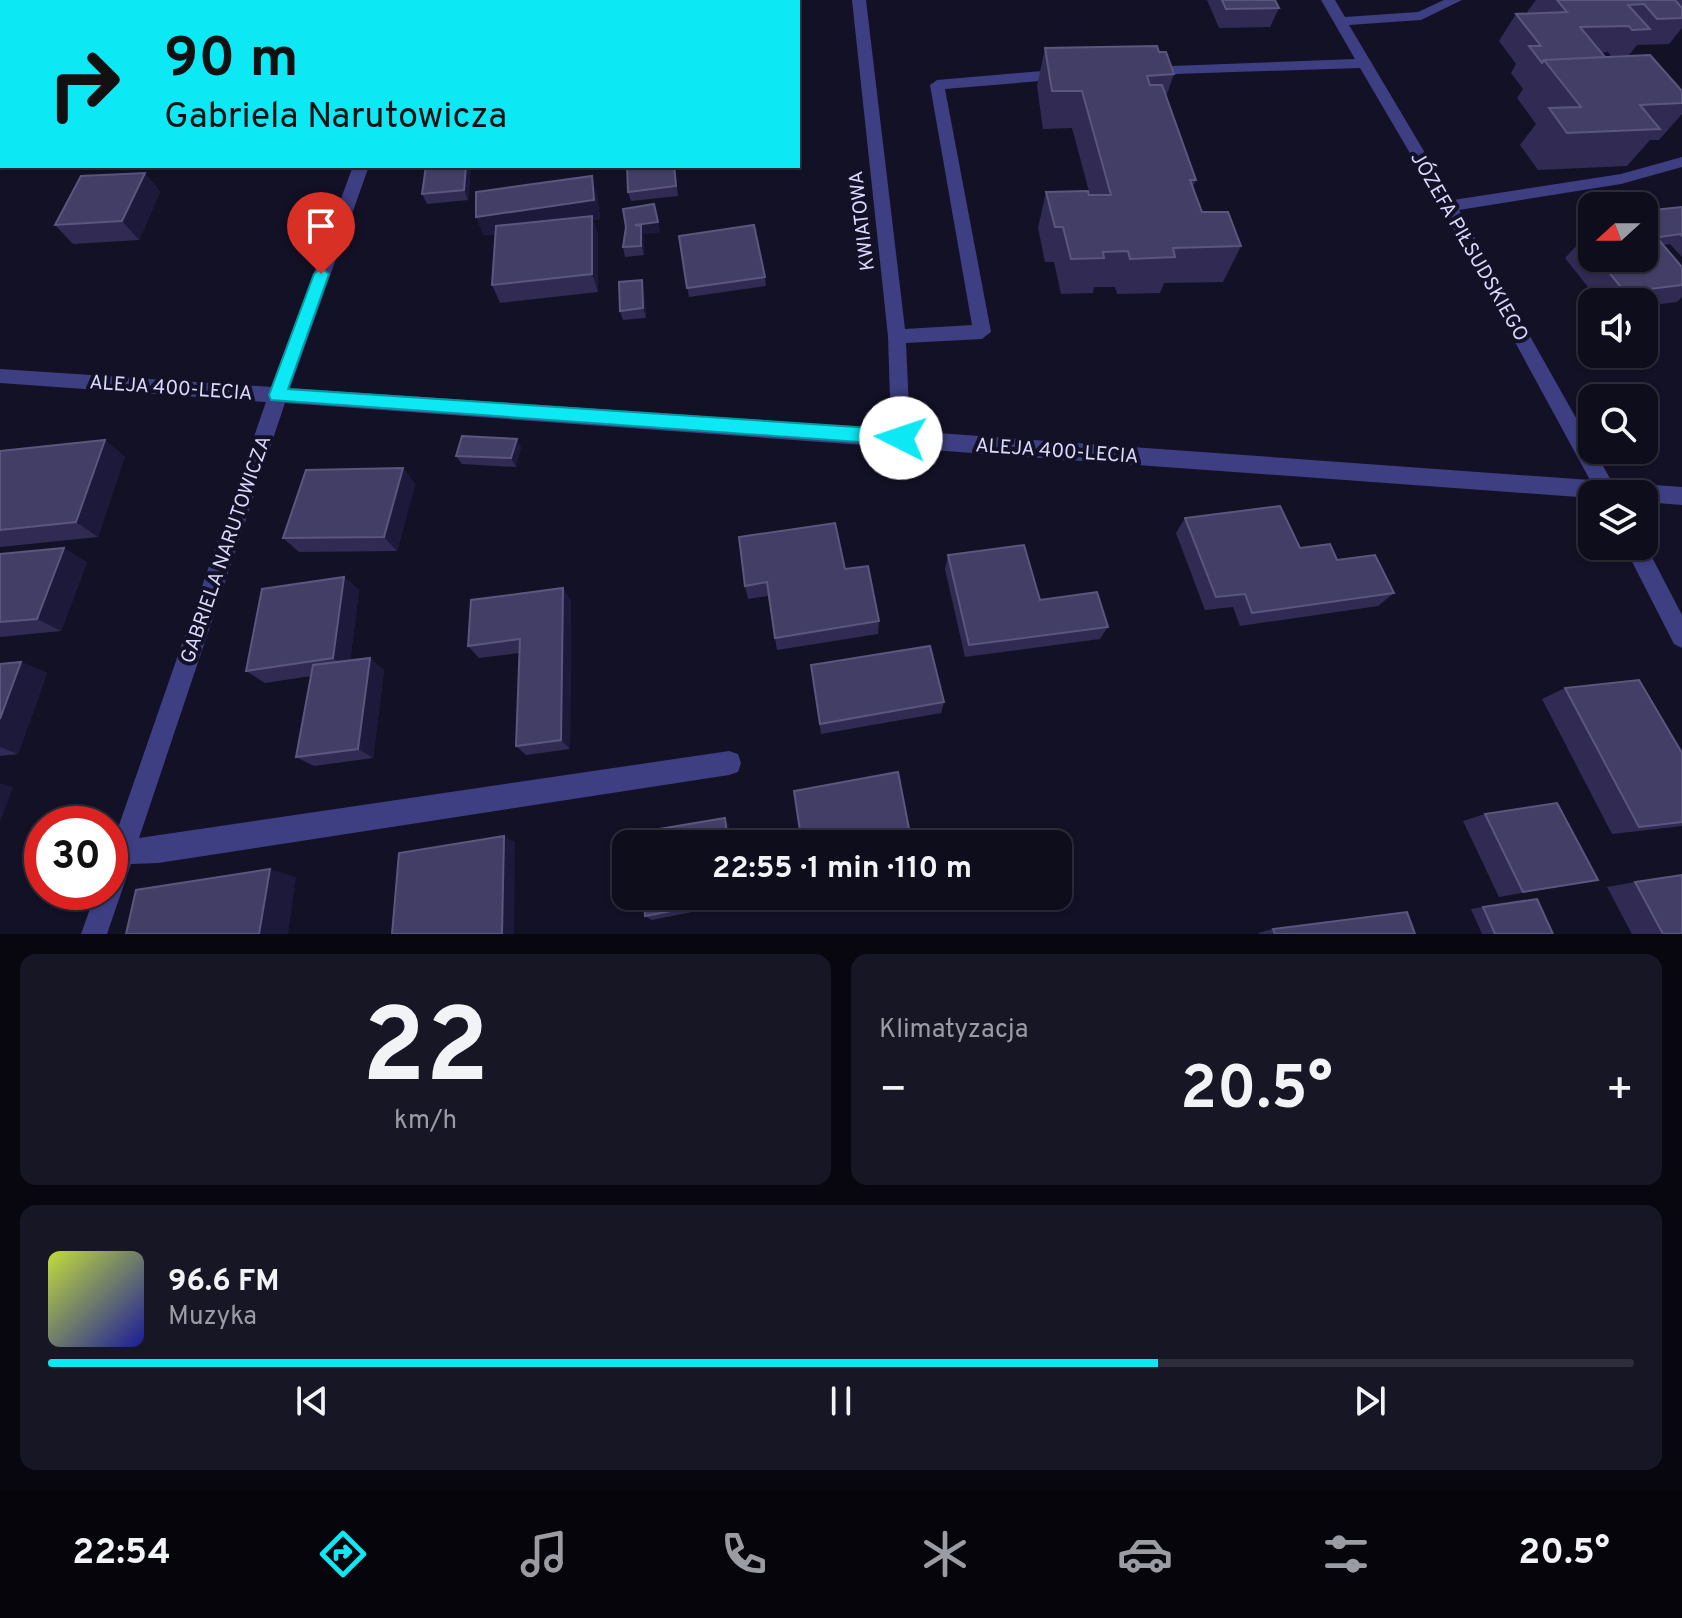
<!DOCTYPE html>
<html lang="pl">
<meta charset="utf-8">
<style>
:root{--surface:#0e0d1c;--page:#171625;--text:#f1f3f6;--muted:#9b9ca3;--line:#2e2d3b;--accent:#0de9f4}
body{margin:0;font-family:Overpass,sans-serif;background:var(--page);color:var(--text);height:100vh;display:flex;flex-direction:column;font-size:30px;white-space:nowrap}
*{box-sizing:border-box;margin:0}
p{font-size:26px;color:var(--muted)}
.icon{flex:none;width:44px;height:44px;fill:none;stroke:currentColor;stroke-width:2;stroke-linecap:round;stroke-linejoin:round}
.map{position:relative;height:934px;overflow:hidden}
.drawer{display:flex;flex-direction:column;gap:20px;padding:20px;background:#08070f;flex:1}
.drawer>*{flex:none}
.top-card{position:absolute;left:0px;top:0px;width:800px;height:168px;box-shadow:0 2px 6px #0004,0 0 0 2px var(--line);background:#0de9f4;color:#111;overflow:hidden}
.needle{width:52px;rotate:249deg}
.controls{position:absolute;left:1578px;top:192px;display:grid;gap:16px}
.controls a{display:grid;place-items:center;width:80px;height:80px;border-radius:16px;background:var(--surface);box-shadow:0 2px 6px #0004,0 0 0 2px var(--line);font-size:40px}
.speed{position:absolute;left:24px;top:806px;display:flex;gap:16px;font-size:40px;font-weight:700;text-align:center}
.speed>*{display:grid;place-content:center;width:104px;height:104px;border-radius:50%;background:var(--surface);box-shadow:0 2px 6px #0004,0 0 0 2px var(--line);line-height:1}
.speed .limit{border:12px solid #d22;background:#fff;color:#111}
.pin{position:absolute;display:grid;place-items:center;width:68px;height:68px;color:#fff;margin:-82px -34px;border-radius:50% 50% 50% 0;rotate:-45deg;box-shadow:0 0 8px #0007}
.pin .icon{rotate:45deg}
.me{position:absolute;width:88px;margin:-44px;rotate:274deg;stroke-linejoin:round;filter:drop-shadow(0 0 6px #0008)}
.turn{display:flex;align-items:center;gap:28px;height:168px;padding:0 32px;font-size:36px}
.turn .icon{width:104px;height:104px;stroke-width:2.5}
.turn b{display:block;font-size:56px;line-height:68px}
.big{font-size:60px;font-weight:700;line-height:1.1}
.drawer .tile{flex:1;display:flex;flex-direction:column;justify-content:center;gap:12px;min-width:0;padding:0 28px;border-radius:16px;background:var(--page)}
.drawer .dial{align-items:center;gap:0}
.dial b{font-size:104px;line-height:1}
.song{display:flex;align-items:center;gap:24px}
.cover{width:96px;height:96px;border-radius:12px;background:linear-gradient(135deg,hsl(70 70% 55%),hsl(240 70% 35%))}
.played{height:8px;border-radius:4px;background:linear-gradient(90deg,var(--accent) 70%,var(--line) 70%)}
.keys{display:flex;justify-content:space-around;direction:ltr}
.heat{display:flex;justify-content:space-between;align-items:center;font-size:44px;direction:ltr}
.drawer .tiles{flex:1;display:grid;gap:20px;grid-template-columns:1fr 1fr}
.tile:last-child{grid-column:span 2}
.trip{position:absolute;left:612px;top:830px;width:460px;height:80px;border-radius:16px;background:var(--surface);box-shadow:0 2px 6px #0004,0 0 0 2px var(--line);font-weight:700;line-height:80px;text-align:center}
.dock{display:flex;height:128px;justify-content:space-around;align-items:center;background:#06050b;color:var(--muted)}
.dock .icon{width:56px;height:56px}
.dock .active{color:var(--accent)}
.dock b{font-size:36px;color:var(--text)}
.map>svg:first-child{display:block}
.lines{fill:none;stroke-linecap:round;stroke-linejoin:round}
.minor{fill:#3e3f83;fill-rule:evenodd}
.wall{fill:#312b54}
.shaded-wall{fill:#1d193a}
.building{fill:#433e66;stroke:#5b567e;stroke-width:2}
.route{fill:#0de9f4;stroke:#08979f;stroke-width:2}
.labels{text-anchor:middle;stroke-width:8;stroke-linejoin:round;paint-order:stroke}
.street-label{font-size:20px;fill:#dad8fd;stroke:#131126}
</style>
<div class="map">
<svg width="1682" height="934" viewBox="0 0 1682 934">
<rect width="100%" height="100%" fill="#131126"/>
<g class="lines">
<path class="minor" d="M 415,0 L 429,0 L 414,2 Z
M 852,0 L 866,0 L 905,329 L 972,325 L 930,85 L 937,80 L 1065,69 L 1072,74 L 1065,79 L 945,89 L 991,332 L 982,339 L 906,343 L 910,431 L 1590,480 L 1441,206 L 1360,68 L 1145,75 L 1138,71 L 1145,67 L 1355,59 L 1321,0 L 1335,0 L 1345,17 L 1418,12 L 1444,0 L 1462,0 L 1421,20 L 1349,25 L 1453,200 L 1621,174 L 1682,157 L 1682,167 L 1621,184 L 1459,210 L 1612,482 L 1682,487 L 1682,505 L 1644,502 L 1644,494 L 1592,494 L 1592,498 L 285,403 L 139,838 L 729,751 L 738,754 L 741,763 L 738,772 L 729,775 L 158,863 L 131,864 L 107,934 L 81,934 L 96,892 L 110,892 L 110,851 L 266,402 L 0,383 L 0,369 L 272,387 L 353,166 L 369,166 L 290,388 L 891,429 L 888,336 Z
M 1644,542 L 1682,615 L 1682,648 L 1674,644 L 1624,546 L 1644,546 Z"/>
</g>
<path class="wall" d="M 543,0 L 615,0 L 615,2 L 544,2 Z
M 1207,0 L 1275,0 L 1279,8 L 1270,27 L 1219,28 Z
M 1536,0 L 1682,0 L 1682,28 L 1669,44 L 1637,45 L 1629,55 L 1611,56 L 1608,52 L 1601,53 L 1605,57 L 1682,91 L 1682,114 L 1659,140 L 1650,140 L 1627,166 L 1538,170 L 1520,145 L 1536,124 L 1517,98 L 1523,89 L 1511,73 L 1516,64 L 1499,41 L 1516,14 L 1529,14 L 1527,12 Z
M 1045,48 L 1159,52 L 1174,74 L 1166,97 L 1196,180 L 1193,187 L 1202,212 L 1241,246 L 1223,282 L 1164,283 L 1160,293 L 1117,294 L 1115,287 L 1094,287 L 1093,293 L 1061,294 L 1054,262 L 1045,262 L 1038,228 L 1046,192 L 1090,195 L 1072,128 L 1043,129 L 1037,86 Z
M 426,166 L 471,166 L 468,200 L 427,204 L 422,194 Z
M 675,166 L 678,196 L 631,201 L 628,192 Z
M 145,173 L 160,192 L 139,240 L 73,244 L 55,225 Z
M 597,195 L 600,219 L 593,220 L 598,235 L 598,292 L 500,303 L 492,285 L 496,234 L 484,235 L 476,217 Z
M 1682,207 L 1682,257 L 1670,244 L 1663,245 L 1682,267 L 1682,297 L 1677,302 L 1644,306 L 1644,302 L 1600,302 L 1565,258 L 1582,240 L 1592,239 L 1592,258 L 1644,258 L 1644,211 Z
M 626,227 L 660,232 L 643,234 L 644,255 L 625,257 L 623,247 Z
M 679,236 L 765,277 L 766,286 L 689,297 Z
M 642,280 L 644,290 L 646,318 L 623,320 L 620,311 Z
M 521,447 L 516,467 L 462,464 L 456,456 Z
M 0,451 L 125,456 L 98,537 L 0,547 Z
M 403,468 L 415,484 L 397,551 L 299,552 L 283,538 Z
M 1185,518 L 1300,548 L 1337,560 L 1394,593 L 1378,606 L 1240,626 L 1233,607 L 1205,610 L 1176,533 Z
M 0,554 L 87,562 L 61,631 L 0,637 Z
M 948,555 L 1040,600 L 1108,627 L 1100,639 L 965,657 L 945,569 Z
M 845,569 L 879,621 L 878,634 L 777,650 L 768,596 L 748,599 L 745,586 Z
M 344,577 L 359,590 L 350,661 L 370,658 L 384,670 L 373,758 L 314,766 L 296,757 L 311,676 L 265,683 L 246,671 Z
M 563,588 L 571,601 L 570,749 L 526,755 L 516,746 L 519,653 L 479,658 L 468,646 Z
M 21,662 L 47,673 L 18,754 L 0,756 L 0,664 Z
M 811,665 L 944,702 L 941,713 L 821,734 Z
M 1565,688 L 1682,753 L 1682,826 L 1612,834 L 1542,699 Z
M 1485,814 L 1598,880 L 1499,897 L 1463,821 Z
M 1635,882 L 1682,934 L 1632,934 L 1607,887 Z
M 737,896 L 737,903 L 652,920 L 645,916 Z
M 809,896 L 840,896 L 810,902 Z
M 1483,907 L 1553,934 L 1482,934 L 1471,909 Z
M 1273,929 L 1415,934 L 1259,934 L 1258,933 Z"/>
<path class="shaded-wall" d="M 67,0 L 80,0 L 81,2 L 65,2 Z
M 192,0 L 203,0 L 202,2 L 191,2 Z
M 321,0 L 338,0 L 337,2 L 321,2 Z
M 466,166 L 471,166 L 468,200 L 464,190 Z
M 145,173 L 160,192 L 139,240 L 122,221 Z
M 592,176 L 597,195 L 600,219 L 593,220 L 598,235 L 598,292 L 592,274 L 592,220 L 484,235 L 476,217 Z
M 654,204 L 660,232 L 643,234 L 644,255 L 635,225 Z
M 642,280 L 644,290 L 646,318 L 643,308 Z
M 517,439 L 521,447 L 516,467 L 511,458 Z
M 105,440 L 125,456 L 98,537 L 76,522 Z
M 403,468 L 415,484 L 397,551 L 384,537 Z
M 64,548 L 87,562 L 61,631 L 37,619 Z
M 344,577 L 359,590 L 349,670 L 333,658 Z
M 563,588 L 571,601 L 570,749 L 561,740 Z
M 370,658 L 384,670 L 373,758 L 358,749 Z
M 21,662 L 47,673 L 18,754 L 0,747 L 0,719 Z
M 0,783 L 13,787 L 0,822 Z
M 725,818 L 729,825 L 731,844 L 728,844 Z
M 504,836 L 515,842 L 514,934 L 502,934 Z
M 270,869 L 296,877 L 288,934 L 259,934 Z"/>
<path class="building" d="M 15,0 L 67,0 L 65,2 L 14,2 Z
M 162,0 L 192,0 L 191,2 L 161,2 Z
M 271,0 L 321,0 L 321,2 L 270,2 Z
M 1222,0 L 1275,0 L 1279,8 L 1226,9 Z
M 1557,0 L 1675,0 L 1682,8 L 1682,18 L 1657,19 L 1644,4 L 1628,5 L 1650,29 L 1632,30 L 1629,26 L 1580,27 L 1605,57 L 1544,60 L 1542,63 L 1529,46 L 1541,46 L 1516,14 L 1567,12 Z
M 1157,46 L 1159,52 L 1166,52 L 1174,74 L 1147,76 L 1150,85 L 1162,85 L 1196,180 L 1190,180 L 1202,212 L 1228,212 L 1241,246 L 1173,248 L 1175,257 L 1130,259 L 1128,251 L 1103,252 L 1104,258 L 1071,259 L 1063,227 L 1055,227 L 1046,192 L 1088,191 L 1089,195 L 1111,195 L 1082,91 L 1052,91 L 1045,48 Z
M 1650,55 L 1682,91 L 1682,103 L 1640,105 L 1660,129 L 1567,133 L 1549,108 L 1581,107 L 1544,60 Z
M 426,166 L 466,166 L 464,190 L 422,194 Z
M 627,166 L 674,166 L 676,186 L 628,192 Z
M 145,173 L 122,221 L 55,225 L 81,176 Z
M 592,176 L 594,200 L 476,217 L 476,192 Z
M 654,204 L 658,222 L 635,225 L 641,226 L 641,246 L 623,247 L 626,227 L 623,209 Z
M 1682,207 L 1682,236 L 1680,234 L 1660,237 L 1644,219 L 1644,211 Z
M 592,216 L 592,274 L 492,285 L 496,226 Z
M 754,225 L 765,277 L 687,288 L 679,236 Z
M 1652,232 L 1682,267 L 1682,285 L 1625,292 L 1597,258 L 1644,258 L 1644,233 Z
M 1592,239 L 1592,252 L 1582,240 Z
M 642,280 L 643,308 L 620,311 L 619,282 Z
M 462,436 L 517,439 L 511,458 L 456,456 Z
M 105,440 L 76,522 L 0,530 L 0,451 Z
M 403,468 L 384,537 L 283,538 L 306,470 Z
M 1280,506 L 1300,548 L 1330,544 L 1337,560 L 1375,555 L 1394,593 L 1252,613 L 1245,594 L 1216,597 L 1185,518 Z
M 835,523 L 845,569 L 868,566 L 879,621 L 775,638 L 767,582 L 745,586 L 739,537 Z
M 1024,545 L 1040,600 L 1097,592 L 1108,627 L 969,645 L 948,555 Z
M 64,548 L 37,619 L 0,622 L 0,554 Z
M 344,577 L 333,658 L 246,671 L 262,589 Z
M 563,588 L 561,740 L 516,746 L 520,639 L 468,646 L 471,600 Z
M 930,646 L 944,702 L 820,724 L 811,665 Z
M 370,658 L 358,749 L 296,757 L 313,665 Z
M 21,662 L 0,719 L 0,664 Z
M 1639,680 L 1682,753 L 1682,822 L 1639,827 L 1565,688 Z
M 898,772 L 912,844 L 802,844 L 794,791 Z
M 1557,803 L 1598,880 L 1523,892 L 1485,814 Z
M 725,818 L 728,844 L 642,844 L 641,832 Z
M 504,836 L 502,934 L 392,934 L 399,853 Z
M 270,869 L 259,934 L 126,934 L 136,890 Z
M 1682,875 L 1682,934 L 1663,934 L 1635,882 Z
M 644,896 L 733,896 L 734,899 L 645,916 Z
M 1537,899 L 1553,934 L 1495,934 L 1483,907 Z
M 1407,912 L 1415,934 L 1275,934 L 1273,929 Z"/>
<path class="route" d="M 321,268 L 329,274 L 288,389 L 901,430 L 910,438 L 901,445 L 271,400 L 269,395 L 314,274 Z"/>
<g class="labels">
<g class="street-label">
<text transform="translate(861 221) rotate(-97)" y="7">KWIATOWA</text>
<text transform="translate(1470 246) rotate(60)" y="7">JÓZEFA PIŁSUDSKIEGO</text>
<text transform="translate(171 387) rotate(4)" y="7">ALEJA 400-LECIA</text>
<text transform="translate(1057 450) rotate(4)" y="7">ALEJA 400-LECIA</text>
<text transform="translate(225 549) rotate(-71)" y="7">GABRIELA NARUTOWICZA</text>
</g>
</g>
</svg>
<div class="controls">
<a><svg class="needle" viewBox="-14 -14 28 28"><path d="M0-13l5 13h-10z" fill="#e53935"/><path d="M0 13l5-13h-10z" fill="#9b9ca3"/></svg></a>
<a><svg class="icon" aria-label="sound" viewBox="0 0 24 24"><path d="M4 9h4l5-4v14l-5-4H4zM17 9q2 3 0 6"/></svg></a>
<a><svg class="icon" aria-label="search" viewBox="0 0 24 24"><circle cx="10" cy="10" r="6"/><path d="M15 15l6 6"/></svg></a>
<a><svg class="icon" aria-label="layers" viewBox="0 0 24 24"><path d="M12 4l9 5-9 5-9-5zM3 14l9 5 9-5"/></svg></a>
</div>
<div class="speed"><div class="limit">30</div></div>
<div class="pin" style="left:321px;top:274px;background:#d93025"><svg class="icon" aria-label="arrive" viewBox="0 0 24 24"><path d="M6 21V4h12l-3 4 3 4H6"/></svg></div>
<svg class="me" style="left:901px;top:438px" viewBox="-20 -20 40 40"><circle r="19" fill="#fff"/><path d="M0-13L10 11 0 6-10 11z" fill="#0de9f4"/></svg>
<div class="trip">22:55 · 1 min · 110 m</div>
<div class="top-card">
<div class="turn"><svg class="icon" aria-label="right" viewBox="0 0 24 24"><path d="M7 20v-9h11M14 6l5 5-5 5"/></svg><div><b>90 m</b>Gabriela Narutowicza</div></div>
</div>
</div>
<section class="drawer">
<div class="tiles">
<div class="tile dial"><b>22</b><p>km/h</p></div>
<div class="tile"><p>Klimatyzacja</p>
<div class="heat"><a>−</a><b class="big">20.5°</b><a>+</a></div>
</div>
<div class="tile">
<div class="song"><i class="cover"></i><div><b>96.6 FM</b><p>Muzyka</p></div></div>
<div class="played"></div>
<div class="keys"><svg class="icon" aria-label="previous" viewBox="0 0 24 24"><path d="M18 5L8 12l10 7zM5 5v14"/></svg><svg class="icon" aria-label="pause" viewBox="0 0 24 24"><path d="M8 5v14M16 5v14"/></svg><svg class="icon" aria-label="next" viewBox="0 0 24 24"><path d="M6 5l10 7-10 7zM19 5v14"/></svg></div>
</div>
</div>
</section>
<nav class="dock">
<b>22:54</b>
<svg class="icon active" aria-label="directions" viewBox="0 0 24 24"><path d="M12 3l9 9-9 9-9-9zM9 14v-3h6M13 9l2 2-2 2"/></svg>
<svg class="icon" aria-label="music" viewBox="0 0 24 24"><path d="M9 18V5l10-2v13"/><circle cx="6" cy="18" r="3"/><circle cx="16" cy="16" r="3"/></svg>
<svg class="icon" aria-label="phone" viewBox="0 0 24 24"><path d="M5 4h4l2 5-3 2q2 4 5 5l2-3 5 2v4C11 20 4 13 5 4z"/></svg>
<svg class="icon" aria-label="climate" viewBox="0 0 24 24"><path d="M12 3v18M4 7l16 10M4 17L20 7"/></svg>
<svg class="icon" aria-label="car" viewBox="0 0 24 24"><path d="M5 17H2v-5l4-1 3-4h7l3 4 3 1v5h-3M9 17h6M6 11h13"/><circle cx="7" cy="17" r="2"/><circle cx="17" cy="17" r="2"/></svg>
<svg class="icon" aria-label="filters" viewBox="0 0 24 24"><path d="M4 7h16M4 17h16"/><circle cx="9" cy="7" r="2"/><circle cx="15" cy="17" r="2"/></svg>
<b>20.5°</b>
</nav>
